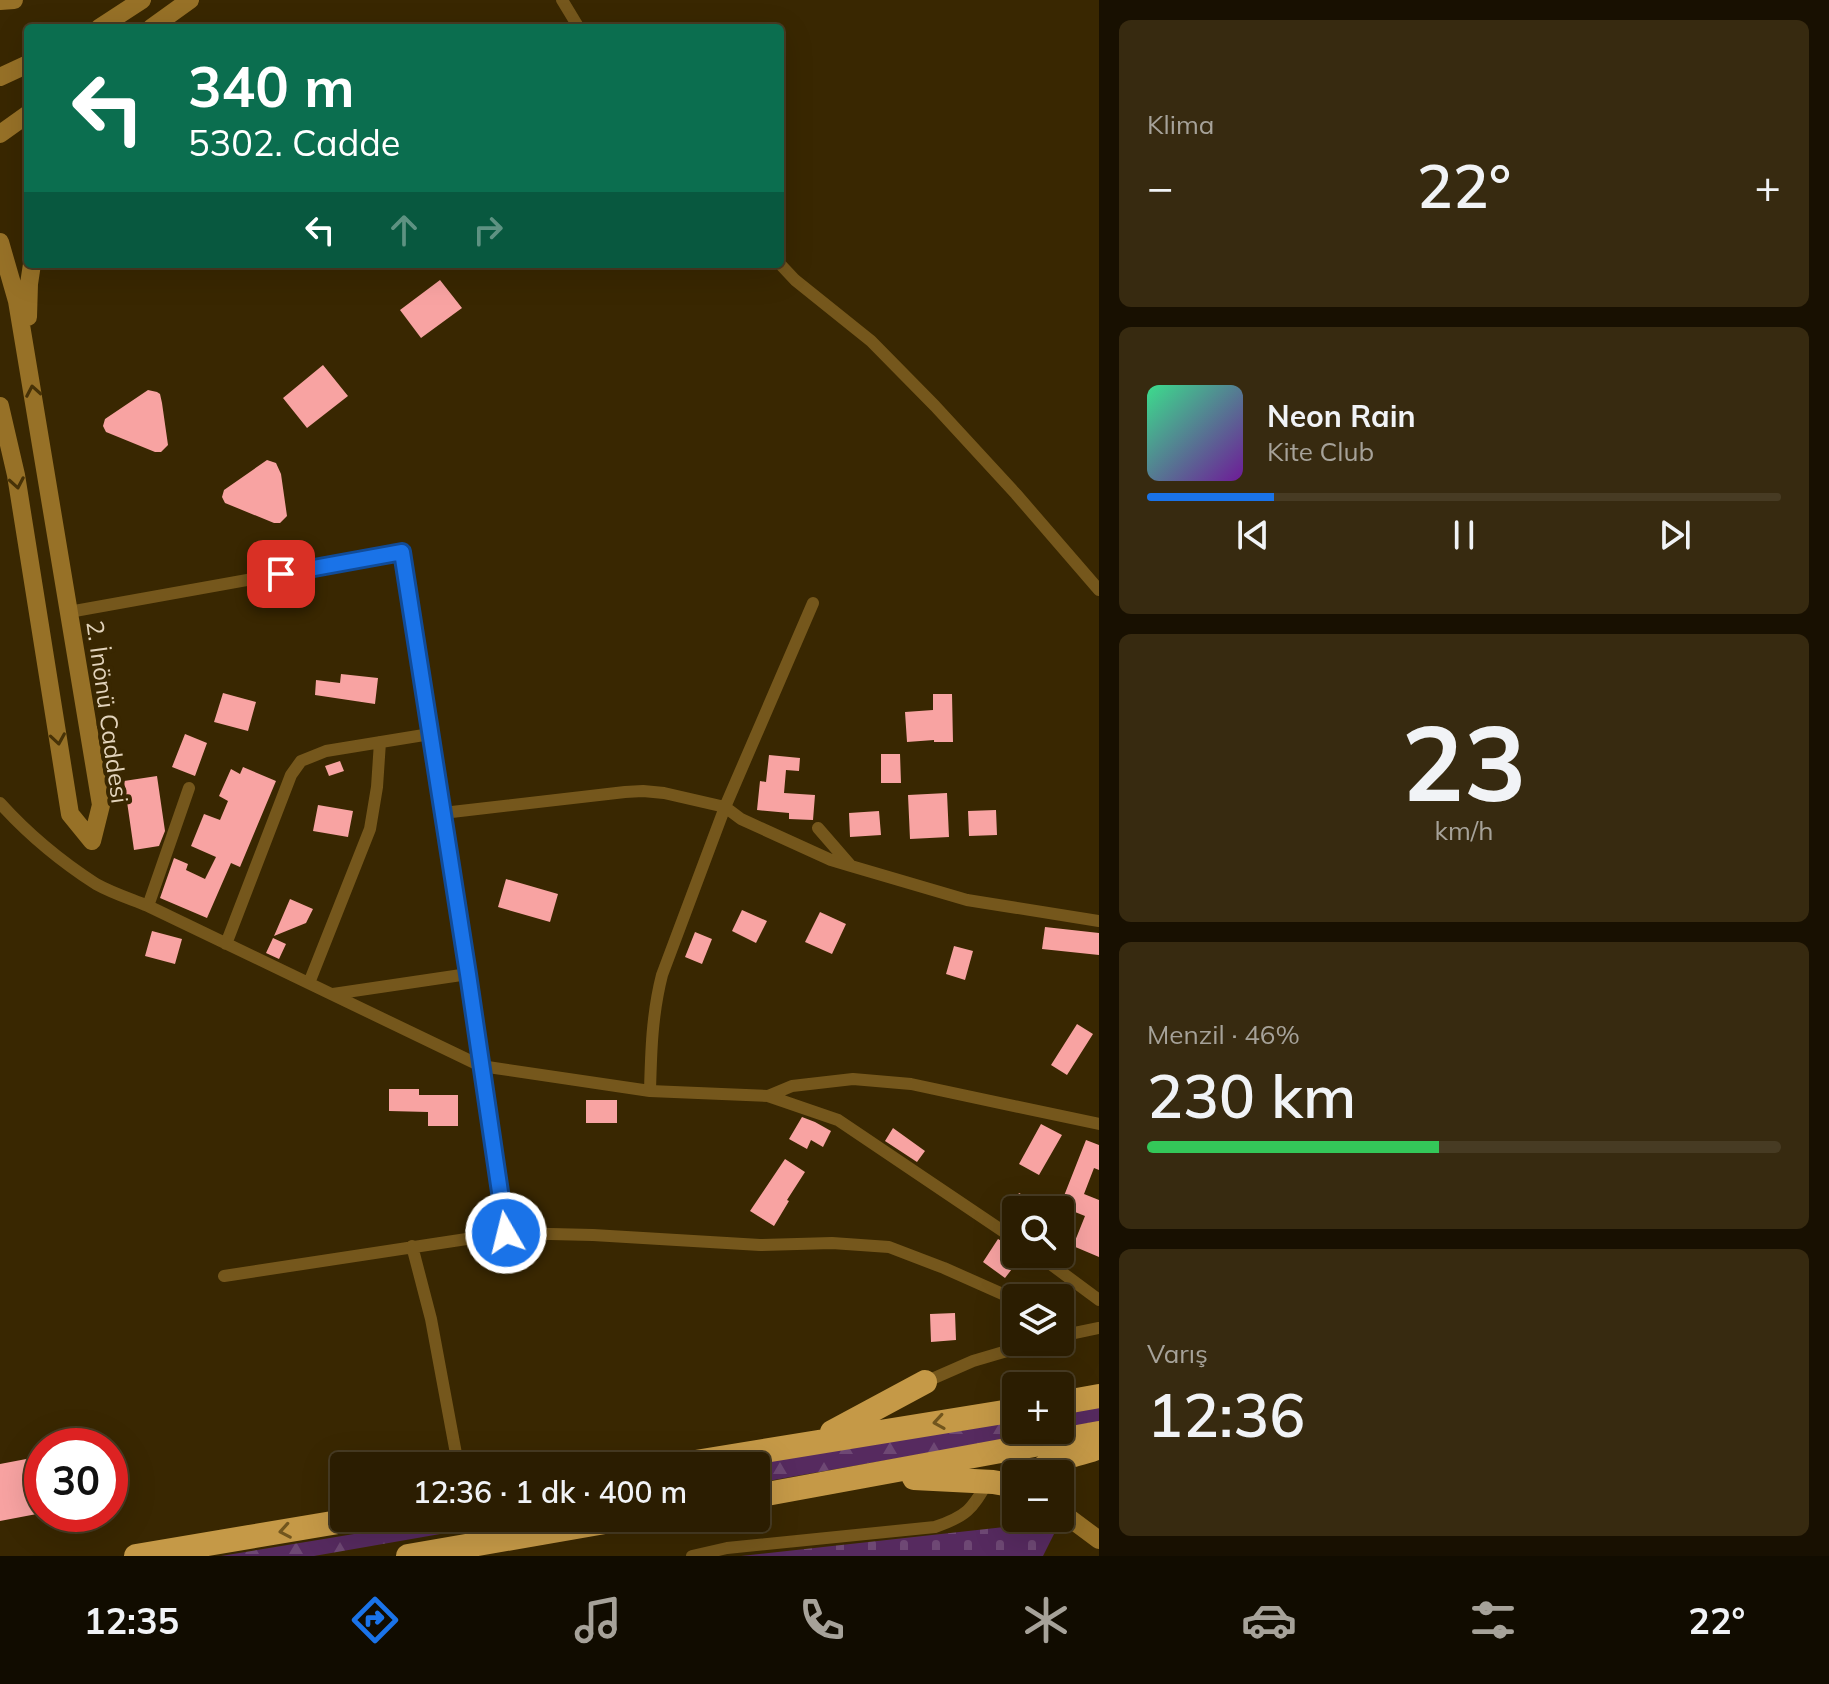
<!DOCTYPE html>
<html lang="tr">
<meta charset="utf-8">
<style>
:root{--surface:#2b1d01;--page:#372a10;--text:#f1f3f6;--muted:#a6a299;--line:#473b23;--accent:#1a73e8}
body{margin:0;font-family:Mulish,sans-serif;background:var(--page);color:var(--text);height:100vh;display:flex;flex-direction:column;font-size:30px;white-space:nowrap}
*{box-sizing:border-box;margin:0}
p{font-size:26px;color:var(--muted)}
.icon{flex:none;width:44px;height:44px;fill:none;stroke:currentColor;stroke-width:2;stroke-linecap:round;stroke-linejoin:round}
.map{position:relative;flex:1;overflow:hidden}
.drawer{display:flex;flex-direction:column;gap:20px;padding:20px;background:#181001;width:730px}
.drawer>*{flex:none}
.banner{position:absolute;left:24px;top:24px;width:760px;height:244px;border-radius:8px;box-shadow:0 8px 32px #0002,0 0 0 2px var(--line);background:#0b6e4f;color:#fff;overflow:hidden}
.buttons{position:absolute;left:1002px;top:1196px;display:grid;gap:16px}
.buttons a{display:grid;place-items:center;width:72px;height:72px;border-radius:8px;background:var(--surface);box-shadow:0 8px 32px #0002,0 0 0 2px var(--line);font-size:40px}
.speed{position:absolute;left:24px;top:1428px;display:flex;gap:16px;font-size:40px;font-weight:700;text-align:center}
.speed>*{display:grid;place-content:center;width:104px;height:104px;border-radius:50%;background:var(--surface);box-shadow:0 8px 32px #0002,0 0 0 2px var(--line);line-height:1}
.speed .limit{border:12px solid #d22;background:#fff;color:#111}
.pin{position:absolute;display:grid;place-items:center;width:68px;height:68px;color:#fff;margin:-34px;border-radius:16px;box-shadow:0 4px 12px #0006}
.me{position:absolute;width:88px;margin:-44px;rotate:352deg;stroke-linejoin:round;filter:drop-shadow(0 0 6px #0008)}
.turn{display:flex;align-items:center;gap:28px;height:168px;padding:0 32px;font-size:36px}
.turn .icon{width:104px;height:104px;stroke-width:2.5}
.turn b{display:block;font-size:56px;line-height:68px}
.lanes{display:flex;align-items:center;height:76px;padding:0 32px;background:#0003;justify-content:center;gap:40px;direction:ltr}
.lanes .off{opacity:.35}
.big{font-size:60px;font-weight:600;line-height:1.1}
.drawer .tile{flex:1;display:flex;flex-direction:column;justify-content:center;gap:12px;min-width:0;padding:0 28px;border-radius:12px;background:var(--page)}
.drawer .dial{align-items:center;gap:0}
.dial b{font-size:104px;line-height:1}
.song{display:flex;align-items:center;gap:24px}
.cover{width:96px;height:96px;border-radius:12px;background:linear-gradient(135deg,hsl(150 70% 55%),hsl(280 70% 35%))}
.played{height:8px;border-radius:4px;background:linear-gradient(90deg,var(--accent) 20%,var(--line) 20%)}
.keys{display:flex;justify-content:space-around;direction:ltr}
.heat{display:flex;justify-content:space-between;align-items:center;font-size:44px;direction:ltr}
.charge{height:12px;border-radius:6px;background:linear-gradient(90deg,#34c759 46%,var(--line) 0)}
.trip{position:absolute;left:330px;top:1452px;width:440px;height:80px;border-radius:8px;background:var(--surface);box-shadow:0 8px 32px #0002,0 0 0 2px var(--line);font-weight:600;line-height:80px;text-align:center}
.tab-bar{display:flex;height:128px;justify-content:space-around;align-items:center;background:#110c00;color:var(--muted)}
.tab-bar .icon{width:56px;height:56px}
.tab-bar .current{color:var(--accent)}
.tab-bar b{font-size:36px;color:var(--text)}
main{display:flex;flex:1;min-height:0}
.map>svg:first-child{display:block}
.forest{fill:url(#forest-firs)}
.cemetery{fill:url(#cemetery-stones)}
.building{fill:#f8a3a2}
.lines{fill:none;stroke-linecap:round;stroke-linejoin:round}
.street{stroke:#75571c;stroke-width:12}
.secondary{stroke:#977127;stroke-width:18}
.highway{stroke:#c59947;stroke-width:24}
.oneway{stroke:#473207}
.oneway2{stroke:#71551d}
.route-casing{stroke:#114b97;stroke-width:20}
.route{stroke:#1a73e8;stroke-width:14}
.labels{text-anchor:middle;stroke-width:8;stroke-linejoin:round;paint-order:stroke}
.street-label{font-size:24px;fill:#e2d3bb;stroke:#392701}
</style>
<main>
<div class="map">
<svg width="1099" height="1556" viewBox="0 0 1099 1556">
<defs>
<pattern id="forest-firs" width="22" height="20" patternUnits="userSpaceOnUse" patternTransform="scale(2)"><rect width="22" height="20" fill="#562a5f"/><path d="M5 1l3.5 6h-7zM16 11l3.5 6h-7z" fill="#6e4874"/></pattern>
<pattern id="cemetery-stones" width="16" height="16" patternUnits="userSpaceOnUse" patternTransform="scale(2)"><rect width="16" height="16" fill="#562a5f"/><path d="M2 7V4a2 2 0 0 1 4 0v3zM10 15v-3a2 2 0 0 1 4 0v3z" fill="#6e4874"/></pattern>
</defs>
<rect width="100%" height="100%" fill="#392701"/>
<path class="forest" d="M 1099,1406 L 1099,1423 L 756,1483 L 756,1466 L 737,1466 L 1016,1419 L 1016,1430 L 1060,1430 L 1060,1412 Z
M 451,1518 L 532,1518 L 314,1556 L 221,1556 Z"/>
<path class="cemetery" d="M 1041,1523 L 1058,1526 L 1043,1556 L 741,1556 Z"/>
<path class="building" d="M 440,280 L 462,308 L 421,338 L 400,310 Z
M 323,365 L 348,396 L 307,428 L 283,398 Z
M 148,390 L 157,392 L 160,394 L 162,403 L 168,445 L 161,452 L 155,452 L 106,432 L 103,426 L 105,419 Z
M 267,460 L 276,463 L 281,474 L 287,516 L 280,523 L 274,523 L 225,503 L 222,497 L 224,490 Z
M 341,674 L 378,678 L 375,704 L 315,695 L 316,680 L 340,683 Z
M 223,693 L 256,702 L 248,731 L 214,722 Z
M 933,694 L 952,694 L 953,742 L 934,742 L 934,740 L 907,742 L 905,712 L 933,710 Z
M 185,734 L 207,743 L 195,776 L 172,767 Z
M 881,754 L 900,754 L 901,783 L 881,783 Z
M 769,755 L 800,758 L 799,771 L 786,770 L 784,793 L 815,795 L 813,820 L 789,819 L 789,813 L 757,810 L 760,781 L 766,782 Z
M 340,761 L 344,771 L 329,776 L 325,766 Z
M 243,767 L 276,781 L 240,867 L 231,863 L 207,918 L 160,898 L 174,858 L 188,864 L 186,870 L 205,879 L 216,857 L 191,846 L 204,814 L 220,820 L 228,801 L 219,796 L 231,769 L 240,774 Z
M 157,776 L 165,831 L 159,846 L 134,850 L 124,781 Z
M 947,793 L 949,837 L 910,839 L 908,795 Z
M 318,805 L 353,811 L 348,837 L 313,831 Z
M 996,810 L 997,835 L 969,836 L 968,811 Z
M 879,811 L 881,835 L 850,837 L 849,813 Z
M 506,879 L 558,894 L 550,922 L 498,907 Z
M 290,899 L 313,909 L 306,923 L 274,936 Z
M 742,910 L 767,921 L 756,943 L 732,931 Z
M 820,912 L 846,924 L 832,954 L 805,942 Z
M 1045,927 L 1099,933 L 1099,955 L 1042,949 Z
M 152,931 L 182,939 L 175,964 L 145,956 Z
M 695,932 L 712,939 L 702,964 L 685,957 Z
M 273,938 L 286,944 L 279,959 L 266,953 Z
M 954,946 L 973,951 L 965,980 L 946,974 Z
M 1077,1024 L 1093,1034 L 1067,1075 L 1051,1065 Z
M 389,1089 L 419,1089 L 419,1095 L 458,1095 L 458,1126 L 428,1126 L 428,1112 L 389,1111 Z
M 586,1100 L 617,1100 L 617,1123 L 586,1123 Z
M 802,1117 L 815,1122 L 831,1131 L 823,1147 L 811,1140 L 807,1149 L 789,1139 Z
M 1041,1124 L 1062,1135 L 1039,1175 L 1019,1164 Z
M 893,1128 L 925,1151 L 917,1162 L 885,1141 Z
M 1086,1140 L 1099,1145 L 1099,1170 L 1094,1168 L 1084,1194 L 1099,1200 L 1099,1257 L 1073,1246 L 1085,1216 L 1060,1206 Z
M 785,1159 L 805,1172 L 787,1200 L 789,1201 L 774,1226 L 750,1211 Z
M 1019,1193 L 1050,1210 L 1016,1210 L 1016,1229 L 1004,1221 Z
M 998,1239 L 1016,1249 L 1016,1254 L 1020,1254 L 1027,1259 L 1020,1269 L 1015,1265 L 1005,1278 L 983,1262 Z
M 955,1313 L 956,1340 L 931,1342 L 930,1314 Z
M 42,1456 L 42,1513 L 0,1521 L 0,1464 Z"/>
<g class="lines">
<path class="street" d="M 562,0 L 579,28
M 780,264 L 795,280 L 871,341 L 935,406 L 1016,494 L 1099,590
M 69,612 L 402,552 L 468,974 L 506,1233 L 224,1276
M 0,803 C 27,833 62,862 96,884 C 112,893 131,899 148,906 L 481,1066 L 650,1091 L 768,1096 L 838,1120 L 1016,1240
M 443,813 L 625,792 L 643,791 L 664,793 L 725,807 L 741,819 L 831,860 L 851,866
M 818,828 L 851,866 L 967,900 L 1099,921
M 148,906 L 189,788
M 226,944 L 291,775 L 301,761 L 326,751 L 430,734
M 309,983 L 370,829 L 377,787 L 380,742
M 333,994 L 468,974
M 650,1091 C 651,1052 652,1014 662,975 L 725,807 L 813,603
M 768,1096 L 792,1086 L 853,1079 L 911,1084 L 1099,1124
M 506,1233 L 593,1235 L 760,1245 L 832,1243 L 889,1247 L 944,1268 L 1016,1300
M 412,1246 L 431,1319 L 457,1459 L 451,1466
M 1037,1254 L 1099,1300
M 1060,1336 L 1099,1328
M 925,1382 L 973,1361 L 1037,1342
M 692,1556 L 727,1548 L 935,1527 C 967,1516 971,1510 988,1482"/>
<path class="secondary" d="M 0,1 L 14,0
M 99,28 L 142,0
M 151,28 L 190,0
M 0,77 L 28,64
M 0,134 L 28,114
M 0,242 L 17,301 L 101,805 L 92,841 L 70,814 L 16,475 L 0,406
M 28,317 L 29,284 L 32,264
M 1060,1511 L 1099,1540"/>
<path class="highway" d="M 1060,1403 L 1099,1396
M 832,1432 L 925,1382
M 671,1466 L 1016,1410
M 1035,1474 C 1052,1457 1078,1456 1099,1447
M 914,1478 L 993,1482 L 1016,1486
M 756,1496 L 1099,1433
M 136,1556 L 362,1518
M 408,1556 L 628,1518"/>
</g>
<defs><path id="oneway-chevron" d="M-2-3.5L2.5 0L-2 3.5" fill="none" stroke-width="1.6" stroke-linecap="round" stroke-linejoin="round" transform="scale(2)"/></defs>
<g class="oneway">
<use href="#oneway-chevron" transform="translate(33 391) rotate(-100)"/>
<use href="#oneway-chevron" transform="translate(17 483) rotate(80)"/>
<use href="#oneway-chevron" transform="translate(58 739) rotate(81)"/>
</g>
<g class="oneway2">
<use href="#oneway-chevron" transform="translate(939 1422) rotate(171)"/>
<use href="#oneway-chevron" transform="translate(285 1531) rotate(170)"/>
</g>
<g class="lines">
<g class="route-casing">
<path id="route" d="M 281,574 L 402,552 L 468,974 L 506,1233"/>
</g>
<use href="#route" class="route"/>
</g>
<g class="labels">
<g class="street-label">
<text transform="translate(107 712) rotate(82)" y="8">2. İnönü Caddesi</text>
</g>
</g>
</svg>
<div class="buttons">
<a><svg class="icon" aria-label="search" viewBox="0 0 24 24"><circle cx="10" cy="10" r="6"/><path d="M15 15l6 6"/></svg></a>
<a><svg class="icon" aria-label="layers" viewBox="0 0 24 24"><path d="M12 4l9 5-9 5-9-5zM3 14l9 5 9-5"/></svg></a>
<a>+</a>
<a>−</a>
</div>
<div class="speed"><div class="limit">30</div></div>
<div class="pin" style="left:281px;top:574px;background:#d93025"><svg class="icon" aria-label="arrive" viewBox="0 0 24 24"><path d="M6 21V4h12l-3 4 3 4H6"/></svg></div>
<svg class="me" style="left:506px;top:1233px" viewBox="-20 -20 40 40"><circle r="17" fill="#1a73e8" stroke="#fff" stroke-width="3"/><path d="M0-11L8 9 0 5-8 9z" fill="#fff"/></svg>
<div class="trip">12:36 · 1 dk · 400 m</div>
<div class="banner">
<div class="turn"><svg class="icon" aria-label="left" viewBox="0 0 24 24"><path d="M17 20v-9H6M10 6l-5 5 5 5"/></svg><div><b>340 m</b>5302. Cadde</div></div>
<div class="lanes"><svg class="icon" aria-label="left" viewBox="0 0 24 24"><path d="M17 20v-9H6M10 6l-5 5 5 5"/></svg><svg class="icon off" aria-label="ahead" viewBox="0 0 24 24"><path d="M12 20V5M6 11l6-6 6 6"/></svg><svg class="icon off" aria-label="right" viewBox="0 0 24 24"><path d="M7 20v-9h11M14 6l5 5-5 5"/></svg></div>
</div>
</div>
<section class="drawer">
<div class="tile"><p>Klima</p>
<div class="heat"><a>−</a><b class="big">22°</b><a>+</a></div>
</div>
<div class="tile">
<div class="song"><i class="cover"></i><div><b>Neon Rain</b><p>Kite Club</p></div></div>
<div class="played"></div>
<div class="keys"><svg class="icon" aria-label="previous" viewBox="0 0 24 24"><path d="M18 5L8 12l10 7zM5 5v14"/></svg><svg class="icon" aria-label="pause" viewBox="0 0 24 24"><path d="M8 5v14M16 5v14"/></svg><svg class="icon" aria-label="next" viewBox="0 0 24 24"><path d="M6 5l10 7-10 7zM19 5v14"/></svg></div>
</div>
<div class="tile dial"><b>23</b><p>km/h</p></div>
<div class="tile"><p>Menzil · 46%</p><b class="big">230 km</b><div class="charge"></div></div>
<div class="tile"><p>Varış</p><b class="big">12:36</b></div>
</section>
</main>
<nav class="tab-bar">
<b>12:35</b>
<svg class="icon current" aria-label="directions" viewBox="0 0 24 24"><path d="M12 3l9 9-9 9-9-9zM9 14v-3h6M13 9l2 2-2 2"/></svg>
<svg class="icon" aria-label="music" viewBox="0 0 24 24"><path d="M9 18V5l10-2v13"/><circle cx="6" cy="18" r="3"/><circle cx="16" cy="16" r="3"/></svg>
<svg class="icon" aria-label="phone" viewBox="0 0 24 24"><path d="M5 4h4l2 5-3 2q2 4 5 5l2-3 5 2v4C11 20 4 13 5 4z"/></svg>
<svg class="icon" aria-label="climate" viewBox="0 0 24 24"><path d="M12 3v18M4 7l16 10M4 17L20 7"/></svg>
<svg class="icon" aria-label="car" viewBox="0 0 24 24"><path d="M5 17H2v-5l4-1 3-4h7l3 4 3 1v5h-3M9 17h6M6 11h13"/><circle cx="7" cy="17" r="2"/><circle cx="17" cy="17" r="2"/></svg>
<svg class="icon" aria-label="filters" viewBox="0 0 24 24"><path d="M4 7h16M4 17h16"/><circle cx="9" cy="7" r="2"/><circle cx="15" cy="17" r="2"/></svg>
<b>22°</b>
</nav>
